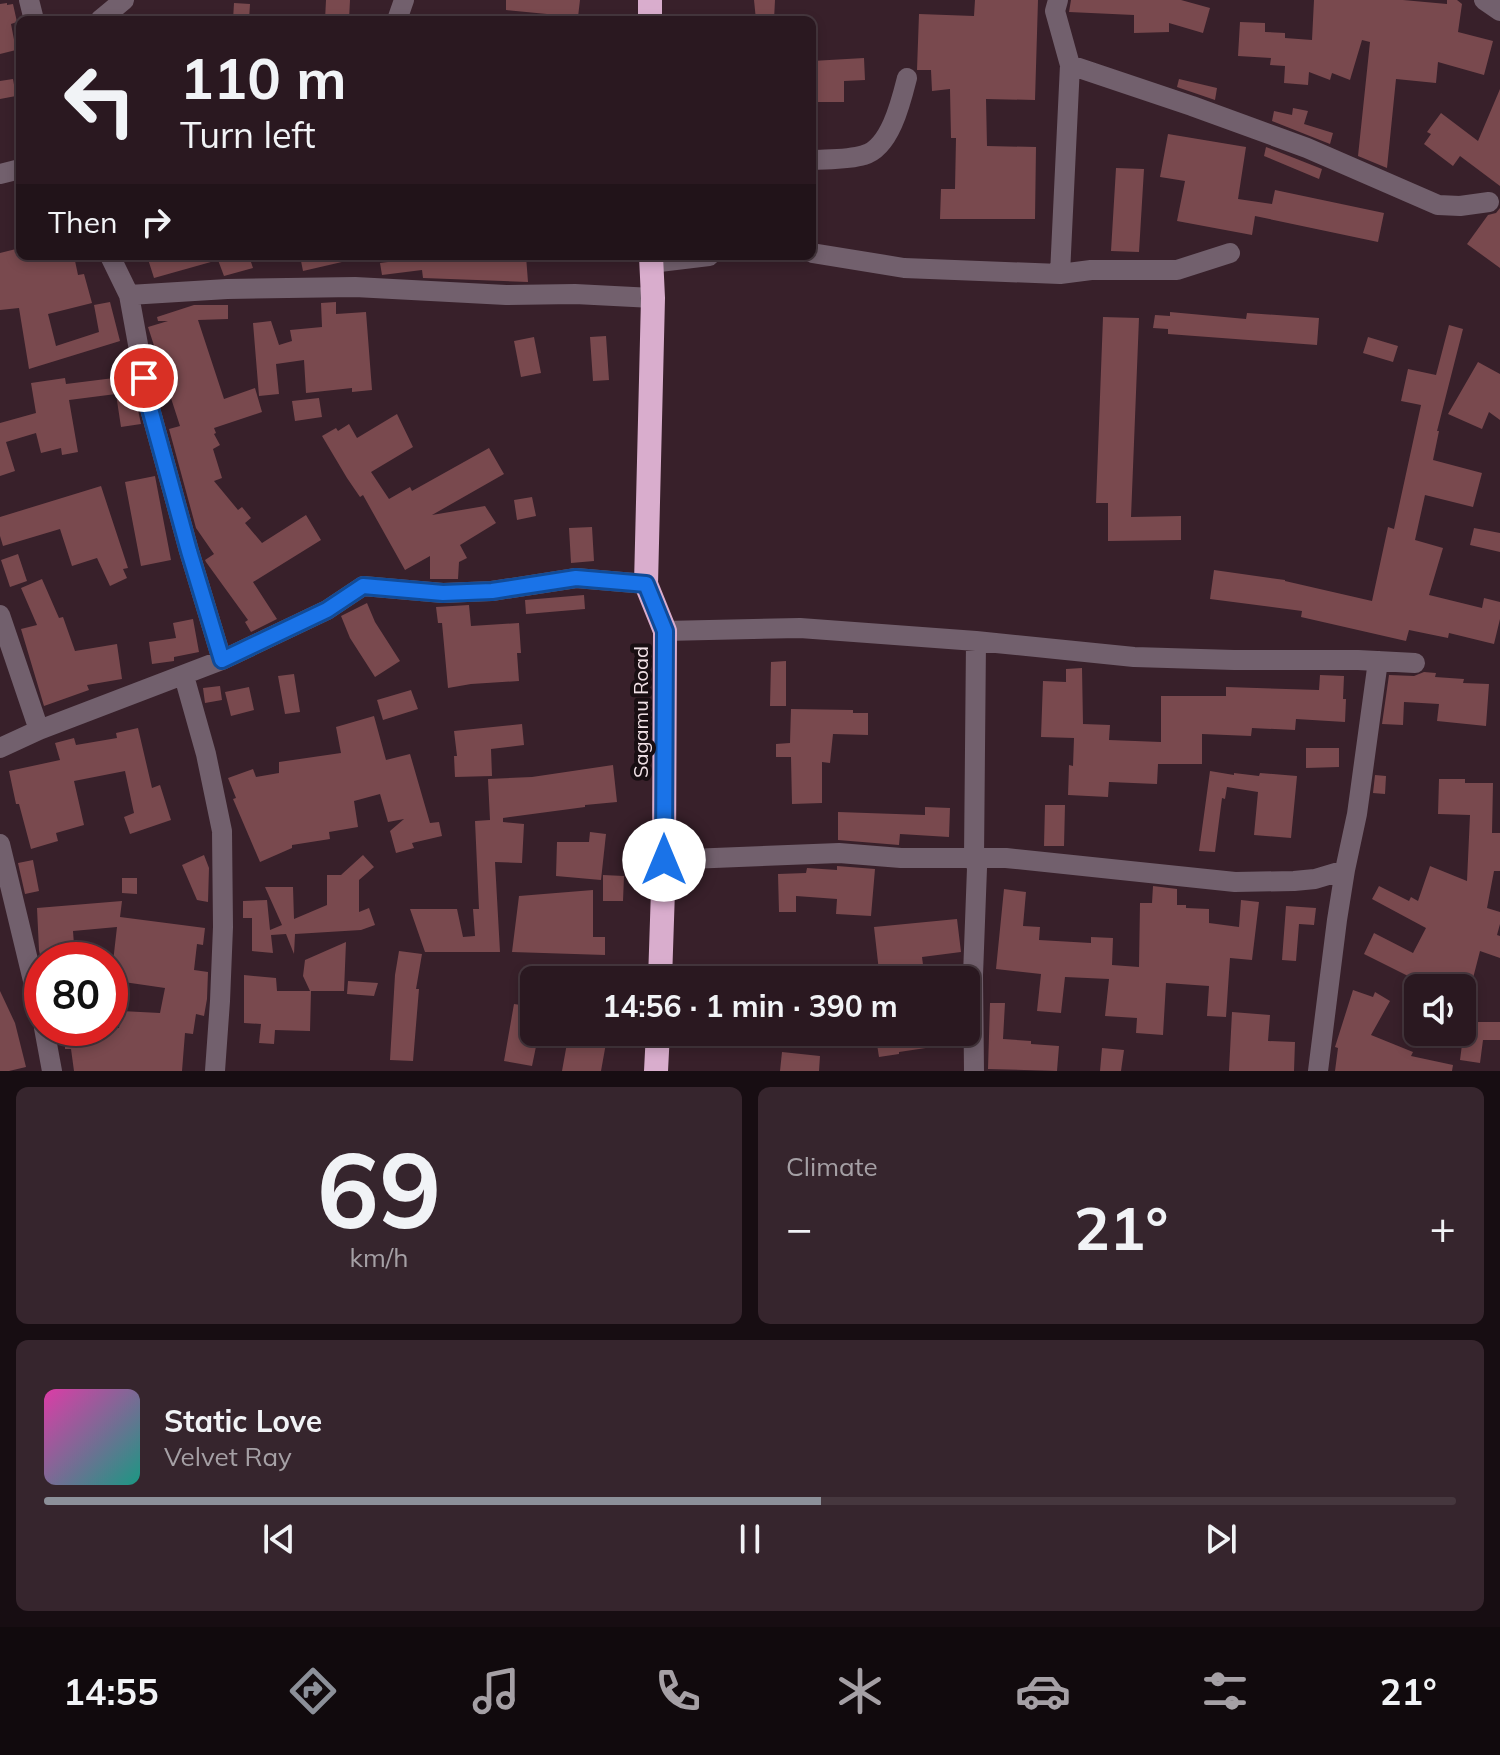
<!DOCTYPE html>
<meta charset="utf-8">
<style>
:root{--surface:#2a1820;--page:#36252d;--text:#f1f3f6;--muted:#a5a0a5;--line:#46373e;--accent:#8c9099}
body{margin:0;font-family:Mulish,sans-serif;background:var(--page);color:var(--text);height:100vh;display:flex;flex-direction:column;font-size:30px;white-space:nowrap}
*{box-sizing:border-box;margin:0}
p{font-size:26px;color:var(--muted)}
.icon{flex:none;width:44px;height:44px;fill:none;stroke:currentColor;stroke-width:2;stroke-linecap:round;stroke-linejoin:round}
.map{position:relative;height:1071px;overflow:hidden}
.panel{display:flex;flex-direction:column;gap:16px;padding:16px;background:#170d12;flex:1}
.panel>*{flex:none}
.banner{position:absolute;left:16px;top:16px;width:800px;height:244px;border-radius:12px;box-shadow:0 4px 12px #0003,0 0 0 2px var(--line);background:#2a1820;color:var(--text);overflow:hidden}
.controls{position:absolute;left:1404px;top:974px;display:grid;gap:16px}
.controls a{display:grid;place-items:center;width:72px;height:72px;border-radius:12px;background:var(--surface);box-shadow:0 4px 12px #0003,0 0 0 2px var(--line);font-size:40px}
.speed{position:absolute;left:24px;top:942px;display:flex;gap:16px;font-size:40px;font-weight:700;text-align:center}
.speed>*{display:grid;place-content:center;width:104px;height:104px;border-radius:50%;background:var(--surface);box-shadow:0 4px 12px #0003,0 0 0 2px var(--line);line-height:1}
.speed .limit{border:12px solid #d22;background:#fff;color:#111}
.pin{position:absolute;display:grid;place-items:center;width:68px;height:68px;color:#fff;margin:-34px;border:4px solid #fff;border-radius:50%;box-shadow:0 2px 8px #0007}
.me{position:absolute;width:88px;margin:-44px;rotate:0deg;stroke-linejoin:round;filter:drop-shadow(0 0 6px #0008)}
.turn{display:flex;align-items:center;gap:28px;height:168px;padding:0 32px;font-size:36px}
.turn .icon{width:104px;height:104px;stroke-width:2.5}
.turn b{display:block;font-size:56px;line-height:68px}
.then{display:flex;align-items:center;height:76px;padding:0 32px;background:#0003;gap:16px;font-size:30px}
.big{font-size:60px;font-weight:700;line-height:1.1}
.panel .card{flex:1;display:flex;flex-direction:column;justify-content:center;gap:12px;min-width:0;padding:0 28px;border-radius:12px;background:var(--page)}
.panel .dial{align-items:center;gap:0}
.dial b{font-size:104px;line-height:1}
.song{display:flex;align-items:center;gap:24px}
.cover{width:96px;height:96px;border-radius:12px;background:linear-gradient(135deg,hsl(320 70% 55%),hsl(170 70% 35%))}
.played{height:8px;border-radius:4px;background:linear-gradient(90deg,var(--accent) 55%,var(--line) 55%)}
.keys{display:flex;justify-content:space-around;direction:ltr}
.heat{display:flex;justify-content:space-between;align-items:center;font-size:44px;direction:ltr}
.panel .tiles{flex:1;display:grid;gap:16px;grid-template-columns:1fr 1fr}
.card:last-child{grid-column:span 2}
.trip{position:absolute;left:520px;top:966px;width:460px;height:80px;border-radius:12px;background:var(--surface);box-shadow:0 4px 12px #0003,0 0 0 2px var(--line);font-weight:700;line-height:80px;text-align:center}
.dock{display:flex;height:128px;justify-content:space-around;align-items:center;background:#110a0d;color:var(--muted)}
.dock .icon{width:56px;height:56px}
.dock .active{color:var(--accent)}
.dock b{font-size:36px;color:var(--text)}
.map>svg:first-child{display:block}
.building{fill:#79494e}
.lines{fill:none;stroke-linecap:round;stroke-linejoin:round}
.minor{stroke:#72606d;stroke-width:20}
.highway{stroke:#d9adcd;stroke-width:24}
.route-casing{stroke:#114b97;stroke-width:20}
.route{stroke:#1a73e8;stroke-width:14}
.labels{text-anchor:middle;stroke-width:8;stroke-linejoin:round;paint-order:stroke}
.street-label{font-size:20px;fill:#f1e1e6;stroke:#180e12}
</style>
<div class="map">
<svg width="1500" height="1071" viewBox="0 0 1500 1071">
<rect width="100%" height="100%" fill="#38202a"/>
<path class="building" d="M 326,0 L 350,0 L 349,20 L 325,20 Z
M 506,0 L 580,0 L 578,17 L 506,10 Z
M 754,0 L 775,0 L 774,20 L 756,20 Z
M 975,0 L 1038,0 L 1035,100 L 986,99 L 987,146 L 1036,147 L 1035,219 L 940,219 L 941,189 L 955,189 L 956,138 L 951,138 L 950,89 L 932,91 L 931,70 L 917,70 L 919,14 L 974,16 Z
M 1071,0 L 1181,0 L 1210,8 L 1203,33 L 1169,23 L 1169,32 L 1134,33 L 1134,15 L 1069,12 Z
M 1314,0 L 1403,0 L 1447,4 L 1447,0 L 1457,0 L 1462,4 L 1458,32 L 1493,41 L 1484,75 L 1438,62 L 1436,83 L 1396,79 L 1387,168 L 1358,156 L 1370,42 L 1362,40 L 1350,80 L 1332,73 L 1330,80 L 1309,72 L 1308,85 L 1284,83 L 1285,66 L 1270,65 L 1271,58 L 1238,56 L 1240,22 L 1265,23 L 1265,32 L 1285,33 L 1285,38 L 1312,40 Z
M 7,3 L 7,5 L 13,4 L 17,22 L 11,24 L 16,50 L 0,54 L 0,4 Z
M 234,3 L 250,4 L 249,20 L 233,20 Z
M 864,58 L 865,80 L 844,81 L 844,102 L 812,102 L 812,61 Z
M 13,79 L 16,96 L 0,99 L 0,81 Z
M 1179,79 L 1217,88 L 1215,100 L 1177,87 Z
M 1500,89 L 1500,186 L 1460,156 L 1453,166 L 1424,144 L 1431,134 L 1427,132 L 1441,113 L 1478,141 Z
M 1293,108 L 1308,111 L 1304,124 L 1333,133 L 1330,144 L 1272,121 L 1274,111 L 1292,115 Z
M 1168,134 L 1246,147 L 1238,199 L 1272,204 L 1275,190 L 1384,213 L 1378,242 L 1255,216 L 1252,235 L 1177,221 L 1185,181 L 1160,177 Z
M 1266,147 L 1322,169 L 1319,179 L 1264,156 Z
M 1116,168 L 1144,169 L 1139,252 L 1111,251 Z
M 1500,208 L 1500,268 L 1467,244 L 1488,215 L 1496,213 Z
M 20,248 L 20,256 L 74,256 L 78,275 L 84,274 L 92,303 L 48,314 L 56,346 L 99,332 L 94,305 L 110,302 L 120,341 L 29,369 L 19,308 L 0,310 L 0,253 Z
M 147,256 L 249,256 L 253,268 L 224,276 L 218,260 L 154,278 Z
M 300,256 L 342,256 L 342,262 L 303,271 Z
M 395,256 L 526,256 L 528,282 L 423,278 L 422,270 L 382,275 L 380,263 L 396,261 Z
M 336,302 L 336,314 L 366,312 L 372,390 L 352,392 L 352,388 L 306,393 L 304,360 L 276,364 L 279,394 L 259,396 L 253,323 L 271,321 L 279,345 L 292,341 L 290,330 L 322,327 L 321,303 Z
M 194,305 L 228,305 L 228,319 L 198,320 L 224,399 L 255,388 L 262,412 L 214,428 L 216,433 L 214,434 L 220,445 L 213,449 L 222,478 L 214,481 L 238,510 L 242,507 L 251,518 L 245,523 L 262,543 L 306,515 L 321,540 L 253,582 L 277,619 L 251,632 L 245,622 L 248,620 L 206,562 L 205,560 L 214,554 L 196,528 L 169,429 L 180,426 L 148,327 L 168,321 L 158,321 L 157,317 Z
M 1170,312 L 1246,319 L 1247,313 L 1319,318 L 1317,345 L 1168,334 L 1168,329 L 1153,328 L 1155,315 L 1170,316 Z
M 1103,317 L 1139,318 L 1131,517 L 1181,516 L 1181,540 L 1108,541 L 1108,503 L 1096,503 Z
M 1449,325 L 1463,329 L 1437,431 L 1439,431 L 1433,460 L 1482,473 L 1473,507 L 1425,495 L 1415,540 L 1443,548 L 1429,595 L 1482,608 L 1484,598 L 1500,602 L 1500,619 L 1494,644 L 1449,633 L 1448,638 L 1409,630 L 1406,641 L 1301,617 L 1302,611 L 1210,599 L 1214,570 L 1285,580 L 1285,581 L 1372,601 L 1388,527 L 1394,529 L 1421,405 L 1401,401 L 1408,369 L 1436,375 Z
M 606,336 L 609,380 L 593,381 L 590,337 Z
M 534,337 L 541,373 L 521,377 L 514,341 Z
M 1368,337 L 1398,346 L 1393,362 L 1363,353 Z
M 1478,362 L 1500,374 L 1500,420 L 1489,412 L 1482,429 L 1448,414 Z
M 129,368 L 141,424 L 121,427 L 116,394 L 69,400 L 78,452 L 62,455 L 61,448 L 41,453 L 36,433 L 6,442 L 15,471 L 0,476 L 0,423 L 36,413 L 31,383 L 65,378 L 66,384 L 114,378 L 113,370 Z
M 319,398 L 322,417 L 295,421 L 292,401 Z
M 397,414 L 413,447 L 371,472 L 389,499 L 410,487 L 412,491 L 489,448 L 504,474 L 432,515 L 485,506 L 496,523 L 460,545 L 467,558 L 459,562 L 458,579 L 430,579 L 430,556 L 405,570 L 363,495 L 360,497 L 347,478 L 322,436 L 336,428 L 338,431 L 349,424 L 357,438 Z
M 155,476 L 171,560 L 141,566 L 125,482 Z
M 101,486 L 128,568 L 123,569 L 127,578 L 110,586 L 97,558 L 72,566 L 60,529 L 3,546 L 0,536 L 0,517 Z
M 532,497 L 536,516 L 517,520 L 514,500 Z
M 592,527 L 594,561 L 571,563 L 569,528 Z
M 1474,528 L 1500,533 L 1500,552 L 1470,545 Z
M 18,554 L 27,581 L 10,587 L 1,560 Z
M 42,579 L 59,618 L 63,617 L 75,651 L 117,644 L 122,679 L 87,685 L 89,690 L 44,706 L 21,629 L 37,625 L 21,588 Z
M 584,595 L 585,609 L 526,614 L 525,600 Z
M 367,603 L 375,622 L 400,661 L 375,677 L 350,638 L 341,616 Z
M 469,605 L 471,626 L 519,623 L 521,653 L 517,653 L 519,681 L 471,684 L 448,688 L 442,623 L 438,623 L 436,607 Z
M 193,619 L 199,652 L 174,657 L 174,661 L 152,664 L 149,642 L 176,638 L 173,623 Z
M 786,661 L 786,706 L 770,706 L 771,662 Z
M 1082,668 L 1083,724 L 1110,725 L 1109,740 L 1161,742 L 1161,696 L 1226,696 L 1226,687 L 1319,690 L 1320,675 L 1344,676 L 1343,699 L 1346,699 L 1345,722 L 1296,719 L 1295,730 L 1252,728 L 1251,736 L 1202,734 L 1202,764 L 1158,764 L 1157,784 L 1109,782 L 1108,797 L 1068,795 L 1069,765 L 1073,766 L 1074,738 L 1041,737 L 1043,681 L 1066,682 L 1066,669 Z
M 1424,672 L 1436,673 L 1435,677 L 1464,679 L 1463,683 L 1489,684 L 1486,726 L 1437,721 L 1439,704 L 1404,702 L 1403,725 L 1382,724 L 1389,675 L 1414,676 Z
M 294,674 L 300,712 L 285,714 L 278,676 Z
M 220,686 L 222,700 L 205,703 L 203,688 Z
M 249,687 L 254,710 L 231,716 L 225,692 Z
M 411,690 L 418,709 L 383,720 L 377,700 Z
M 791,709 L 853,710 L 853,713 L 868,713 L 868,735 L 833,734 L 830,763 L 822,762 L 822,803 L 792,804 L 791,757 L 776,757 L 776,744 L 790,743 Z
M 374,716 L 386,760 L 410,754 L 430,823 L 439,822 L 442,836 L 412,843 L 414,848 L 396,853 L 390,831 L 404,819 L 388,822 L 380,794 L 354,801 L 358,827 L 329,832 L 330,839 L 292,845 L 292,848 L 260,862 L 233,799 L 236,798 L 228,778 L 253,769 L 256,777 L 279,773 L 279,762 L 341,753 L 336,727 Z
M 522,724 L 524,745 L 491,749 L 492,776 L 455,777 L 454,756 L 457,756 L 454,731 Z
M 138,728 L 152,788 L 160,785 L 171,820 L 130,834 L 124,817 L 134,813 L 125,771 L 74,781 L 84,825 L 56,833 L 58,841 L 31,849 L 19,804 L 16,804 L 9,771 L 60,760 L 55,743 L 74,738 L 76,745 L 117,738 L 116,733 Z
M 1306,748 L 1339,748 L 1339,767 L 1306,768 Z
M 613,765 L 617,802 L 585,805 L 585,807 L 503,818 L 503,822 L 524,824 L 522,863 L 495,862 L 500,952 L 425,952 L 410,909 L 457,909 L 463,937 L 475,936 L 473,909 L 479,909 L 475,821 L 490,820 L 488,779 L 532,777 Z
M 1210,771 L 1234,775 L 1234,773 L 1259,776 L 1260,773 L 1297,776 L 1291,838 L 1254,835 L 1258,792 L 1227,787 L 1225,799 L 1222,798 L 1215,852 L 1199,851 Z
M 1375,775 L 1386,776 L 1385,794 L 1373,793 Z
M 1439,779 L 1465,779 L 1465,783 L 1493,783 L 1492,833 L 1500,833 L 1500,871 L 1494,871 L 1487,908 L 1500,912 L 1500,924 L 1497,935 L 1500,936 L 1500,958 L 1480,951 L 1471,986 L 1440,978 L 1436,988 L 1405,988 L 1410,977 L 1364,954 L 1374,933 L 1413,953 L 1426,928 L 1372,899 L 1379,886 L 1409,901 L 1411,897 L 1418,901 L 1430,866 L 1467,881 L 1470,815 L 1438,814 Z
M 1045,805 L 1065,805 L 1064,846 L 1044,846 Z
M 925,807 L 950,808 L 949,837 L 900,834 L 899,845 L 838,840 L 838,812 L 925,815 Z
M 590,832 L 606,834 L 601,880 L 556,876 L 557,842 L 589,842 Z
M 204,855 L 209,868 L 208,902 L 197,900 L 182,865 Z
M 363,855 L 374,867 L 359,880 L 359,912 L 369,908 L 375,925 L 361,930 L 295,934 L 294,954 L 286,934 L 271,935 L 273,953 L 252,951 L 252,918 L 243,918 L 243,901 L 267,900 L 270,930 L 282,925 L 265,887 L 293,887 L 294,919 L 327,905 L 327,875 L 341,875 Z
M 33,860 L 39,891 L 25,894 L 18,863 Z
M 837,866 L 875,869 L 871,916 L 836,914 L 837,899 L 796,896 L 796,912 L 779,912 L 778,874 L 806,873 L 807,868 L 837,870 Z
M 603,875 L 624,876 L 623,901 L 603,901 Z
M 122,878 L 137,878 L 137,894 L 122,893 Z
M 1153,886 L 1177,889 L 1177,905 L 1186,905 L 1186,908 L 1209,909 L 1209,923 L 1239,927 L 1241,900 L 1259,902 L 1252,960 L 1230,958 L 1226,1017 L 1207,1016 L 1209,986 L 1166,983 L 1163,1035 L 1136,1033 L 1137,1018 L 1105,1016 L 1109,979 L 1065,977 L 1061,1013 L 1037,1011 L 1041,974 L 996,969 L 1004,889 L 1026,892 L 1023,926 L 1040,927 L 1039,940 L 1091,943 L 1091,937 L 1113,938 L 1112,965 L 1139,967 L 1140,903 L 1152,903 Z
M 593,890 L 593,937 L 605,937 L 605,955 L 512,952 L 519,896 Z
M 122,901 L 120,917 L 205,928 L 203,945 L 197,944 L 194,970 L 208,972 L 207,999 L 204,1016 L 196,1014 L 193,1034 L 185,1033 L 182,1071 L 74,1071 L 71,1049 L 65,1049 L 65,1045 L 60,1045 L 57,1028 L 119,1028 L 121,1011 L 160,1013 L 165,988 L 110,980 L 110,962 L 113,962 L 117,927 L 73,931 L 75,959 L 41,960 L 39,950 L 37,908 Z
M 1286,906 L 1316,908 L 1314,925 L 1299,924 L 1296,961 L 1282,960 Z
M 957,919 L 961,952 L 922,957 L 925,980 L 880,980 L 874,927 Z
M 346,942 L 344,991 L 310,991 L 303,976 L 305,960 Z
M 399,951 L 422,954 L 416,989 L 419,989 L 413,1061 L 390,1060 L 395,975 Z
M 244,975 L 276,978 L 277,991 L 311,991 L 310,1031 L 275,1030 L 274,1044 L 259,1043 L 261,1024 L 244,1023 Z
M 348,981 L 378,983 L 374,996 L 347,994 Z
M 1353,990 L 1373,997 L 1375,992 L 1390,1001 L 1371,1035 L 1413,1052 L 1411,1056 L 1453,1065 L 1452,1071 L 1335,1071 L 1338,1048 L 1335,1047 Z
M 0,991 L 15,1023 L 26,1067 L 9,1071 L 0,1071 Z
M 990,1003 L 1005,1003 L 1003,1039 L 1031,1041 L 1031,1044 L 1059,1046 L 1057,1071 L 988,1069 Z
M 514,1004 L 534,1007 L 534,1032 L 539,1032 L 532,1066 L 504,1061 Z
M 1232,1012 L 1270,1015 L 1268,1041 L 1295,1042 L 1294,1071 L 1229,1071 Z
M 1462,1016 L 1478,1018 L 1477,1022 L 1500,1022 L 1500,1040 L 1483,1040 L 1480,1063 L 1460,1060 L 1463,1037 Z
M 569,1032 L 608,1032 L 601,1071 L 562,1071 Z
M 875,1032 L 896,1032 L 896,1035 L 915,1032 L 945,1032 L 946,1045 L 899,1052 L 899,1054 L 879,1057 Z
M 1102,1048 L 1124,1050 L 1121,1071 L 1100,1071 Z
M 782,1052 L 820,1056 L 819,1071 L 780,1071 Z"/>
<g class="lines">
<path class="minor" d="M 29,0 L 34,20
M 1058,0 L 1055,11 L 1070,65 L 1060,274
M 1484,0 L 1500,11
M 100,20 L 124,0
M 397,20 L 404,0
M 1070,65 L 1192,106 L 1307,148 L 1438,205 L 1460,206 L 1489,202
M 812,160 C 828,159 848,160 864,155 C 890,148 901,102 907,78
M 0,174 L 20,169
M 812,253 L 904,268 L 1060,274 L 1091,270 L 1177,270 L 1230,253
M 110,256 L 129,295 L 149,405 L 189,551 L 222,660
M 651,263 L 709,256
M 129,295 L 227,289 L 355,287 L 506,295 L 575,294 L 653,298
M 0,615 L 39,730
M 665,631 L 800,628 L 976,641 L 1134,657 L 1234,660 L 1358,660 L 1415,663
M 184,676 L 206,754 L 222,831 L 223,927 L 220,1001 L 215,1071
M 0,748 L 39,730 L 222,660 L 327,610 L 363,586 L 443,593 L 492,591 L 576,578 L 646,584
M 0,844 L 42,1018
M 664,860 L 839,853 L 901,858 L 1006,858 L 1235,882 L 1294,881 L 1315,879 L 1345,870
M 44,1028 L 52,1071
M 974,1071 L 973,975 L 977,868 L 974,858 L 976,641
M 1318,1071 L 1337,920 L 1345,870 L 1357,814 L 1378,661"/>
<path class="highway" d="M 650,0 L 650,20
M 651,256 L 653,298 L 646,584 L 665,631 L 664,860 L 660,980
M 656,1071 L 658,1032"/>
</g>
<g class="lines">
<g class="route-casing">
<path id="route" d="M 144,378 L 149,405 L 189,551 L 222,660 L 327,610 L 363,586 L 443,593 L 492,591 L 576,578 L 646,584 L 665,631 L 664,860"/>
</g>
<use href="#route" class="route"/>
</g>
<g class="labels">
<g class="street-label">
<text transform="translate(641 712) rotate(-90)" y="7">Sagamu Road</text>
</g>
</g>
</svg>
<div class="controls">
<a><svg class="icon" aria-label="sound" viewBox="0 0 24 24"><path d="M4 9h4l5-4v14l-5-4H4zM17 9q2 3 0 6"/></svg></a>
</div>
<div class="speed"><div class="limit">80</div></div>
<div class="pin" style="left:144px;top:378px;background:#d93025"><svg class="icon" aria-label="arrive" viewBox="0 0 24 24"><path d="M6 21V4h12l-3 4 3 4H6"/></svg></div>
<svg class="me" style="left:664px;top:860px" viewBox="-20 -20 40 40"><circle r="19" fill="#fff"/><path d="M0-13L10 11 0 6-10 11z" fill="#1a73e8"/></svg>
<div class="trip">14:56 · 1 min · 390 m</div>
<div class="banner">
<div class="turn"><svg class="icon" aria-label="left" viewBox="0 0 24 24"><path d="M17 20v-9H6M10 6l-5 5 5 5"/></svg><div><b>110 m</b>Turn left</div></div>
<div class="then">Then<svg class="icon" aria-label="right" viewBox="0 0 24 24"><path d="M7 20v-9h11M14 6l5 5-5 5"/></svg></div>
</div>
</div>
<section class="panel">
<div class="tiles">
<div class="card dial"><b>69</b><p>km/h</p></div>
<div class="card"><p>Climate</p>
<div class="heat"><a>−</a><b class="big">21°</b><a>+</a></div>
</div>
<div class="card">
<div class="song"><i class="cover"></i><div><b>Static Love</b><p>Velvet Ray</p></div></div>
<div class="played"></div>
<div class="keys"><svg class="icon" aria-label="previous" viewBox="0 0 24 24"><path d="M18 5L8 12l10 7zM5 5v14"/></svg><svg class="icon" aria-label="pause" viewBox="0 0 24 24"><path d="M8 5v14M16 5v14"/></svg><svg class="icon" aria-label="next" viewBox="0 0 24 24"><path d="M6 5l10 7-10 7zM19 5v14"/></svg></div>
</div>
</div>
</section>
<nav class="dock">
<b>14:55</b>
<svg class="icon active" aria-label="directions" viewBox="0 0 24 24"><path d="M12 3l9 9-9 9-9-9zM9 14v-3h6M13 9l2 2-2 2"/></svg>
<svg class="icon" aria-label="music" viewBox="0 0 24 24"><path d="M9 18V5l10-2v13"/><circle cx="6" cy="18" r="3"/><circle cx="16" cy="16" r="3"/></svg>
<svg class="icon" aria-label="phone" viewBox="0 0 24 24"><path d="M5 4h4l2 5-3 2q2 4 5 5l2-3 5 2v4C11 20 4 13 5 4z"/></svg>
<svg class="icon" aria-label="climate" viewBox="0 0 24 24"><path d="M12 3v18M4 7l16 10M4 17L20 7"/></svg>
<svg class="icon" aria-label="car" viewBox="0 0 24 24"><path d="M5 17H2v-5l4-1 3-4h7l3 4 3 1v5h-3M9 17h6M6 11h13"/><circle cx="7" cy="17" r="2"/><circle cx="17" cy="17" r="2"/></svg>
<svg class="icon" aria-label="filters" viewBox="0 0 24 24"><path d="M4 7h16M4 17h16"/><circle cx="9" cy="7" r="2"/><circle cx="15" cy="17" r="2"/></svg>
<b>21°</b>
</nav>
